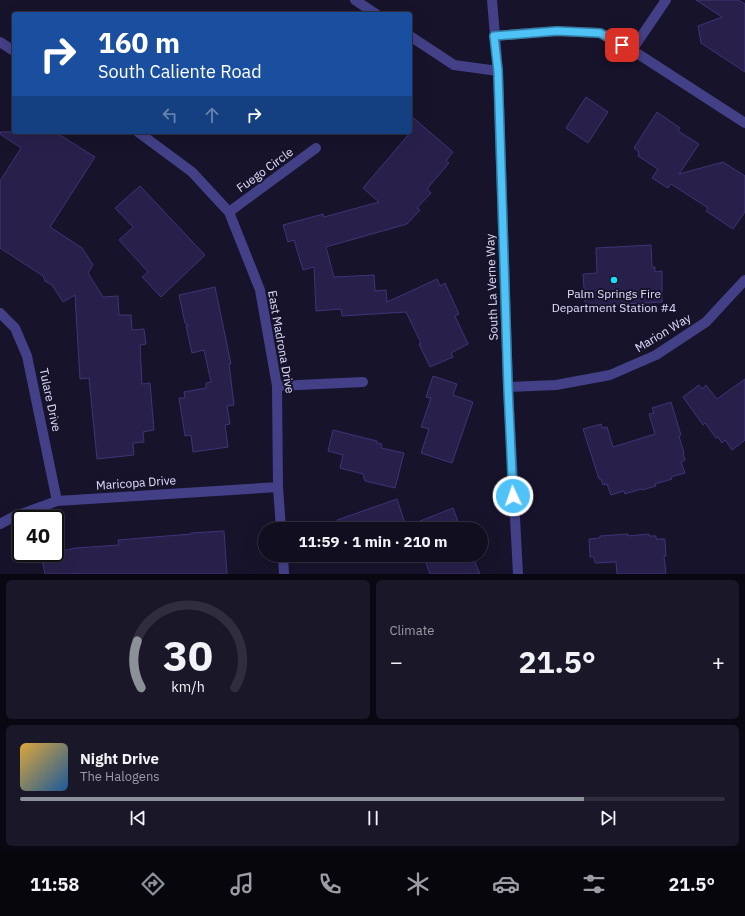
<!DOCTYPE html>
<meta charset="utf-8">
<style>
:root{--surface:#110e20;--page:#1a1729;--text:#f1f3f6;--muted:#9c9ca5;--line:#302e3e;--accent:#8c9099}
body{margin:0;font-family:"IBM Plex Sans",sans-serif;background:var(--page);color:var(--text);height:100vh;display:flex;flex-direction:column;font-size:15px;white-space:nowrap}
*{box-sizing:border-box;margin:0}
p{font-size:13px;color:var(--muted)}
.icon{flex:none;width:22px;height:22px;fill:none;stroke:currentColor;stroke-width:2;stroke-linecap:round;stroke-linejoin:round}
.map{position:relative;height:574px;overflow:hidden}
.panel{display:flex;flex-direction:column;gap:6px;padding:6px;background:#090812;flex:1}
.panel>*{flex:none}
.guide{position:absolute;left:12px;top:12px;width:400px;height:122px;border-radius:4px;box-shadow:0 4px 16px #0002,0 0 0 1px var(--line);background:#1a4fa0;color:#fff;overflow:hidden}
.speed{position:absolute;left:12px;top:510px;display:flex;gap:8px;font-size:20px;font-weight:700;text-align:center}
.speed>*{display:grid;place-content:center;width:52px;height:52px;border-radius:50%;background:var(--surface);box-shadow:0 4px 16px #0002,0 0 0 1px var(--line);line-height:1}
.speed .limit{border:2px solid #111;border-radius:6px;background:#fff;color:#111}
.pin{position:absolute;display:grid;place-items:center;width:34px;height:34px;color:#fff;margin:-17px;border-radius:8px;box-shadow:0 2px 6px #0006}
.me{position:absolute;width:44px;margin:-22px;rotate:357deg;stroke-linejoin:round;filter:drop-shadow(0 0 3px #0008)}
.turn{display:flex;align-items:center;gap:14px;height:84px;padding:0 20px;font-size:18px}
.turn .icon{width:52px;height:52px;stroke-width:2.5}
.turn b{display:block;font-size:28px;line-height:34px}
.lanes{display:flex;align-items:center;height:38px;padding:0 20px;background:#0003;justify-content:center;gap:20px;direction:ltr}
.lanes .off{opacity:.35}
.big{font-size:30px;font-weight:700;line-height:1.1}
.panel .widget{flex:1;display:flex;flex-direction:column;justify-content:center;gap:6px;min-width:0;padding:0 14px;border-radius:6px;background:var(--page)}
.panel .dial{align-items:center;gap:0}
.dial svg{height:104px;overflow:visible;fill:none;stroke:var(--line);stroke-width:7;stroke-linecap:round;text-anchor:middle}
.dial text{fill:var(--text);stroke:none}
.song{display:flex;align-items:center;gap:12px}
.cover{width:48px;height:48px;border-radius:6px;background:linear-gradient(135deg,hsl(40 70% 55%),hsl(210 70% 35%))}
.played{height:4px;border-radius:2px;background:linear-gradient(90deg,var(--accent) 80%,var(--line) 80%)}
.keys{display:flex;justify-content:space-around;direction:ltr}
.heat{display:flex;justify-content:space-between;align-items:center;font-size:22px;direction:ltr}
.panel .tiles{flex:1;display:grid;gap:6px;grid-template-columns:1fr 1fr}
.widget:last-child{grid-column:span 2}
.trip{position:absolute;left:258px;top:522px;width:230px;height:40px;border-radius:20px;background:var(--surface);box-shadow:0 4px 16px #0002,0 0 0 1px var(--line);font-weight:700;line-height:40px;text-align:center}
.tabs{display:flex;height:64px;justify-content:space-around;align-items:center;background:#07060d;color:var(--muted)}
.tabs .icon{width:28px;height:28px}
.tabs .active{color:var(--accent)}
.tabs b{font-size:18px;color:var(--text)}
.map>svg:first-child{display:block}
.building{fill:#28204b;stroke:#403376}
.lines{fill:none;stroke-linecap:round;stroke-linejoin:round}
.minor{stroke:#434088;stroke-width:10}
.route-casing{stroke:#337fa1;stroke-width:10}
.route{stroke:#4fc3f7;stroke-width:7}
.poi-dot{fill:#14dff4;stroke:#17132b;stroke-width:1.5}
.labels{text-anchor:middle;stroke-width:4;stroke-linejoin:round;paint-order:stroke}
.street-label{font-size:12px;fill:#e2defd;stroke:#17132b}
.poi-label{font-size:12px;fill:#e2defd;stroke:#17132b}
</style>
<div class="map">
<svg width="745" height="574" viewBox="0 0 745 574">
<rect width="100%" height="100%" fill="#17132b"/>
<path class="building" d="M 696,0 L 738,0 L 745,4 L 745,72 L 701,43 L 698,26 L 722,17 Z
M 586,97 L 608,112 L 588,143 L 566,128 Z
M 657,112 L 680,128 L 678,131 L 699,144 L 679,174 L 723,162 L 745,176 L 745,212 L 733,229 L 706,211 L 708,208 L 671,184 L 668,188 L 652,178 L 658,169 L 638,156 L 639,152 L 634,148 Z
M 410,115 L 453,152 L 446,161 L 449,163 L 427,189 L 431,193 L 417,208 L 420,210 L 407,224 L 326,247 L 334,277 L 374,275 L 375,291 L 386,290 L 387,302 L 437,279 L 440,286 L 445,283 L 459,314 L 455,316 L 468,344 L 451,353 L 453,357 L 430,367 L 419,344 L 421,343 L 406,312 L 342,316 L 341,309 L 316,311 L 314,267 L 303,270 L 294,240 L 288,242 L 283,225 L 323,214 L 324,217 L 379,202 L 363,188 L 410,133 Z
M 0,132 L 55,132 L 95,157 L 50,227 L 82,248 L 93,265 L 88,273 L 103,297 L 118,296 L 119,315 L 131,315 L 132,330 L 144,329 L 146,344 L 140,345 L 142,384 L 150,383 L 154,430 L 143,432 L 144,442 L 133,443 L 134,455 L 97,459 L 89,378 L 80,379 L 75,295 L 63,302 L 52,285 L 45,281 L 43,276 L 0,248 L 0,181 L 21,148 L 0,134 Z
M 140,186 L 205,255 L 161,297 L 142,277 L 148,272 L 119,240 L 133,227 L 115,208 Z
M 651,245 L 652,267 L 655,267 L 655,272 L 662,271 L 662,302 L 586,306 L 586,302 L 585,302 L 583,274 L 597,273 L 596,248 Z
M 215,287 L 231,364 L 229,364 L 234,405 L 227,406 L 230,424 L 225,425 L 228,447 L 193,452 L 191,435 L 185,436 L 179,398 L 185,398 L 184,392 L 206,388 L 206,383 L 211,382 L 204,350 L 192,353 L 186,326 L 188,326 L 185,323 L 179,295 Z
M 433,376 L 457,384 L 453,395 L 473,402 L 452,463 L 421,453 L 429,429 L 421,427 L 431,398 L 426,397 Z
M 745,379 L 745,440 L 732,450 L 725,440 L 722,443 L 718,437 L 716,438 L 705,423 L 703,425 L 683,397 L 699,385 L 702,389 L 706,385 L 717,399 Z
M 671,402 L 681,435 L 679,436 L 684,453 L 683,453 L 685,460 L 681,462 L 685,473 L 671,477 L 672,479 L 655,484 L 656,486 L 642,490 L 641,489 L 625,494 L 624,491 L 611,495 L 607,484 L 603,485 L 601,479 L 599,479 L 583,429 L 601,424 L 602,428 L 607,427 L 613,447 L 655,434 L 649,414 L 654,413 L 652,408 Z
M 333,430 L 377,441 L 377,443 L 382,444 L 381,448 L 404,453 L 395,488 L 365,481 L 363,474 L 340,468 L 343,455 L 328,451 Z
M 397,499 L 407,529 L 340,529 L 337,520 Z
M 453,508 L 461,529 L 412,529 L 410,525 Z
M 224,531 L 227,574 L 45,574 L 41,555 L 55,553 L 55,552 L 76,548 L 119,545 L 118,540 L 191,534 L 191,533 Z
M 628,534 L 628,536 L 649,534 L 649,536 L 656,536 L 656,539 L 665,539 L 666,556 L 664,556 L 666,574 L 617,574 L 616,562 L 595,563 L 594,557 L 590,557 L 589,539 L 600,538 L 600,536 Z
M 423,555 L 472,555 L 480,574 L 430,574 Z"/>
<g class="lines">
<path class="minor" d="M 355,0 L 376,14
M 492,0 L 498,71 L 508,387 L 518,574
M 410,36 L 454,65 L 498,71
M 494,36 L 557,31 L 600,33 L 632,50 L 745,123
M 0,42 L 14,51
M 632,50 L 666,0
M 138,132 L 192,172 L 229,212 L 260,290 L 277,386 L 278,487 L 281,529
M 229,212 L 316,148
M 0,313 L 15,328 L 27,356 L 57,501
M 277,386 L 363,382
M 508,387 L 556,385 L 610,375 L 656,355 L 706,322 L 745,280
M 0,524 L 13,517 L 57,501 L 278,487
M 283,555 L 284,574"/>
</g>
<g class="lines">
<g class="route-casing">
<path id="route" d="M 513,496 L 508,388 L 498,71 L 494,36 L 557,31 L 600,33 L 622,45"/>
</g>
<use href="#route" class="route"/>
</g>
<circle class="poi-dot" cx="614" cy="280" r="4"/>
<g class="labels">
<g class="street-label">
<text transform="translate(265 170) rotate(-36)" y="4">Fuego Circle</text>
<text transform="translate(492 287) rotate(-92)" y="4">South La Verne Way</text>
<text transform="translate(663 333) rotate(-31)" y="4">Marion Way</text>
<text transform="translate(281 342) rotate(80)" y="4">East Madrona Drive</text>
<text transform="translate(50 400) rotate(78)" y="4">Tulare Drive</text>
<text transform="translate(136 483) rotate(-4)" y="4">Maricopa Drive</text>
</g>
<g class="poi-label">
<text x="614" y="298">Palm Springs Fire<tspan x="614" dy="14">Department Station #4</tspan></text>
</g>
</g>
</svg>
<div class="speed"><div class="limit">40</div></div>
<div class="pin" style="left:622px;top:45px;background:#d93025"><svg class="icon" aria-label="arrive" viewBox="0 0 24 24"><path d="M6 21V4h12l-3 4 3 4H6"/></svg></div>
<svg class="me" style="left:513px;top:496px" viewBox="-20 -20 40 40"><circle r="17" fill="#4fc3f7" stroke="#fff" stroke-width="3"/><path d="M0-11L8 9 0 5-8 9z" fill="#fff"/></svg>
<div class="trip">11:59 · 1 min · 210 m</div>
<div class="guide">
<div class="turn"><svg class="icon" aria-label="right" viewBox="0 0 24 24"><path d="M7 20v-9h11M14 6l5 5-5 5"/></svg><div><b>160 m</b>South Caliente Road</div></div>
<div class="lanes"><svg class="icon off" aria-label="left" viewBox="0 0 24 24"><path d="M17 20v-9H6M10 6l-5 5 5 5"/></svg><svg class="icon off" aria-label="ahead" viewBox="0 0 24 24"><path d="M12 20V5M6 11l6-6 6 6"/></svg><svg class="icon" aria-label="right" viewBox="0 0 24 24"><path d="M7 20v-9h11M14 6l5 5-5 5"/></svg></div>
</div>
</div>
<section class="panel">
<div class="tiles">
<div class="widget dial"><svg viewBox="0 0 100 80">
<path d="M14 69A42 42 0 1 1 86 69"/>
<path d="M14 69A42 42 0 0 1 11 33" stroke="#8c9099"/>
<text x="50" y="56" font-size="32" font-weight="700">30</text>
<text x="50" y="72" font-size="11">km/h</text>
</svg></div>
<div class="widget"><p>Climate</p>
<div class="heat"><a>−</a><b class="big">21.5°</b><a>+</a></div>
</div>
<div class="widget">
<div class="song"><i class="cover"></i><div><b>Night Drive</b><p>The Halogens</p></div></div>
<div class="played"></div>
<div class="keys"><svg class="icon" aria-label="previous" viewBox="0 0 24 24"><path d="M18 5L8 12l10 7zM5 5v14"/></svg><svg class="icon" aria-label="pause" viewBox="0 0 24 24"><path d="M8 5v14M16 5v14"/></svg><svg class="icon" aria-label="next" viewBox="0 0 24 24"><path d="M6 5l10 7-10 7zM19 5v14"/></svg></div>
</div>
</div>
</section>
<nav class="tabs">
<b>11:58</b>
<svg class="icon active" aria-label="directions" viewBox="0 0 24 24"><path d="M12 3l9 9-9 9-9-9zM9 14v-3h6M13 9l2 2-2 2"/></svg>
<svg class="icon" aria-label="music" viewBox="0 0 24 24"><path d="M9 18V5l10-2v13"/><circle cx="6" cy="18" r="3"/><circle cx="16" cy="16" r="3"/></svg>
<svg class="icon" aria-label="phone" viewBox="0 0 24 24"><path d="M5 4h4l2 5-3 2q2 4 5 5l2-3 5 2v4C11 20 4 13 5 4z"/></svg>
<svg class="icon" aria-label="climate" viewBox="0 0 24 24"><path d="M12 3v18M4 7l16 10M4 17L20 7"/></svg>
<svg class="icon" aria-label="car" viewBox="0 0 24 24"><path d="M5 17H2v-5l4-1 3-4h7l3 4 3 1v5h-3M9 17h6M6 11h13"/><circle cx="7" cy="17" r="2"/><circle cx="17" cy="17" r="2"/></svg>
<svg class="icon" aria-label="filters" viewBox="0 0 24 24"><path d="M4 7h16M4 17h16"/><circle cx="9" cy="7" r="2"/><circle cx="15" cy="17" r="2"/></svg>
<b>21.5°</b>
</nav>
